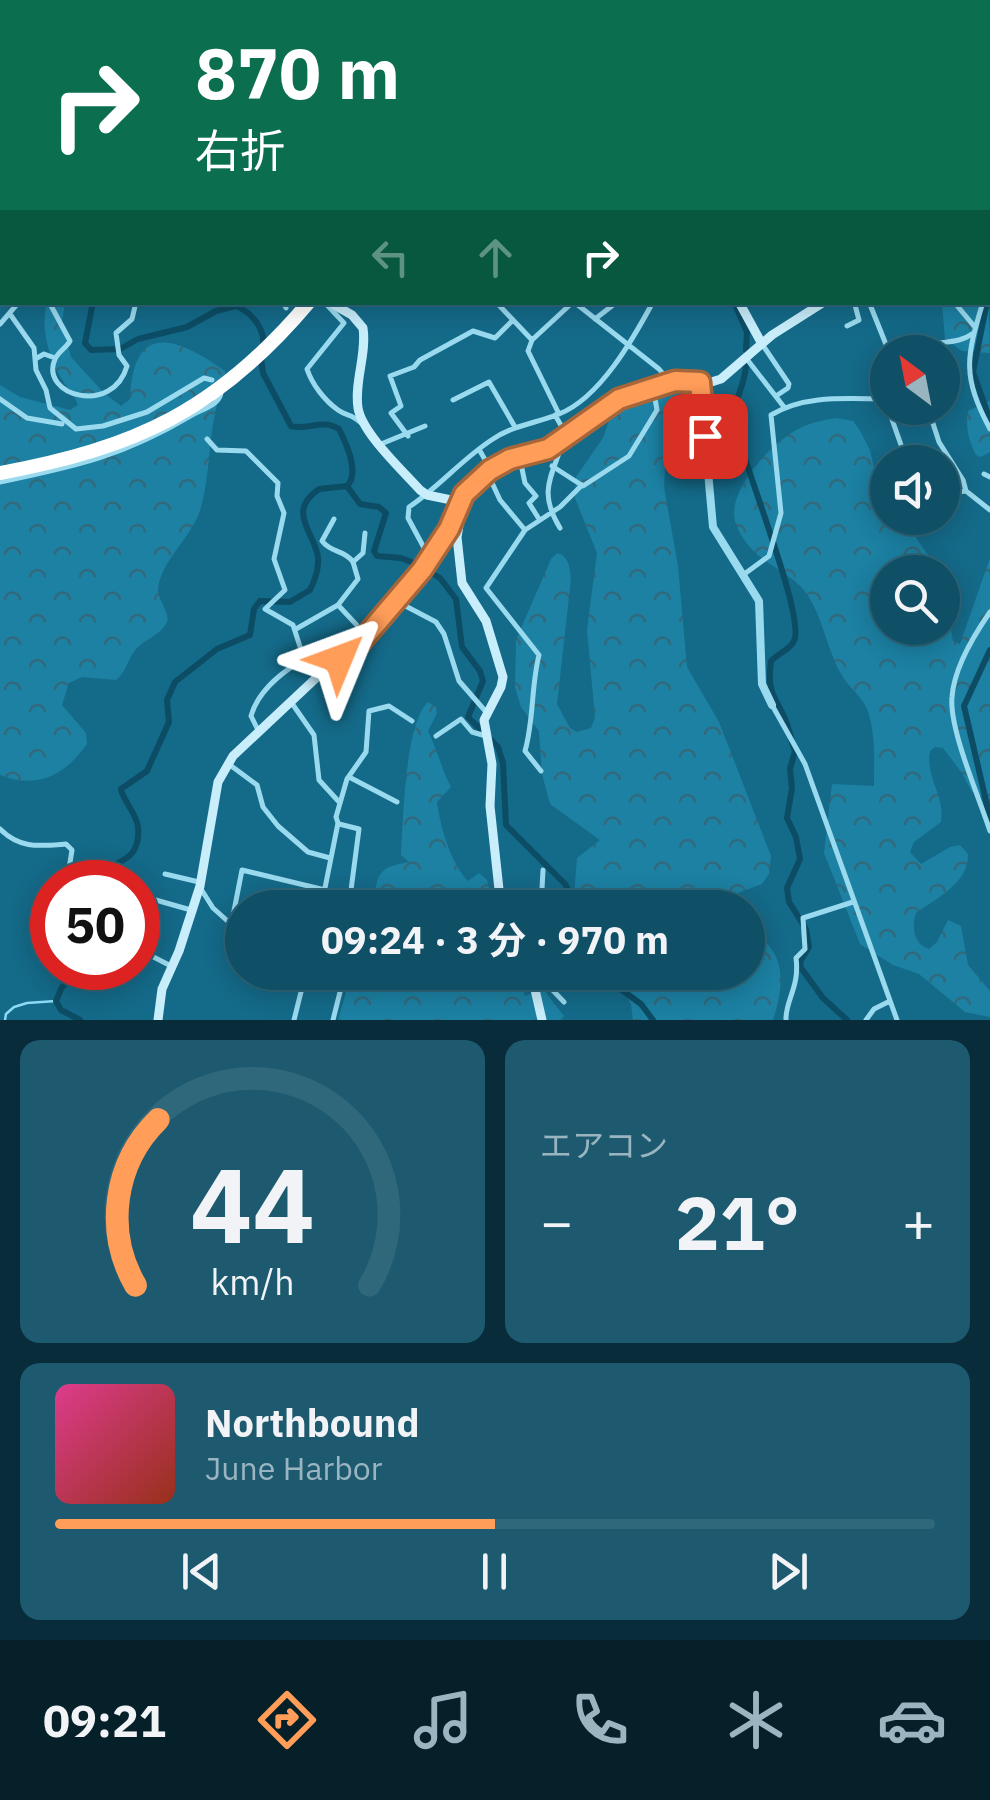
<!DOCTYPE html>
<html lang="ja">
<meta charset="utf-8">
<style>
:root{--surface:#0f5067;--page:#1d5a70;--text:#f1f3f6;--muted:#9bb5c0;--line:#2f677b;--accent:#ff9d59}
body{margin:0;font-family:"IBM Plex Sans","Noto Sans JP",sans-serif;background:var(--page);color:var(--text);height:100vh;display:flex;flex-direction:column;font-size:38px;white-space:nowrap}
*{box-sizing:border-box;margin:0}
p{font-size:32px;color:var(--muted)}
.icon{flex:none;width:55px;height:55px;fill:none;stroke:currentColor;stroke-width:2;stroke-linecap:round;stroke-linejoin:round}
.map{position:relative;height:1020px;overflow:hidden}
.panel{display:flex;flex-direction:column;gap:20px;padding:20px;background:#082c39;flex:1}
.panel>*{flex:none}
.guide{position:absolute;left:0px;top:0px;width:990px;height:305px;box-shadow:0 5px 25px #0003,0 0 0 2px var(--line);background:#0b6e4f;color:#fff;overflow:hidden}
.needle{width:65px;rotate:328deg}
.fabs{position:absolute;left:870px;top:335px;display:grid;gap:20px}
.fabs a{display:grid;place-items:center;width:90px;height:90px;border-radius:50%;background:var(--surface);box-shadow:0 5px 25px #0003,0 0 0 2px var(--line);font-size:50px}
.speed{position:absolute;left:30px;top:860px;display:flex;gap:20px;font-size:50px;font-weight:700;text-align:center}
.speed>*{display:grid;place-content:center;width:130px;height:130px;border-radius:50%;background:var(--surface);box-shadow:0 5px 25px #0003,0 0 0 2px var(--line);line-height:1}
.speed .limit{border:15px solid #d22;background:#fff;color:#111}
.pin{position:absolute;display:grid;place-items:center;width:85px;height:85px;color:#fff;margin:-42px;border-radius:20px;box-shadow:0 5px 15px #0006}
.me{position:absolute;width:110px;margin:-55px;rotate:46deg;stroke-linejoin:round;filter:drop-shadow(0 0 8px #0008)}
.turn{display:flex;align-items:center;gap:35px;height:210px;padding:0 30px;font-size:45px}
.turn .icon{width:130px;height:130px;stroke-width:2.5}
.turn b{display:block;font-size:70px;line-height:85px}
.lanes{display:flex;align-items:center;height:95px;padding:0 30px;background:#0003;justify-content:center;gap:50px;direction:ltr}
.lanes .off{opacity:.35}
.big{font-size:75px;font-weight:700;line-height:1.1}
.panel .tile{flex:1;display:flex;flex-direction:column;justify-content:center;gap:15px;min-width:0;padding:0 35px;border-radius:20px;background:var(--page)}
.panel .dial{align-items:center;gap:0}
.dial svg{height:260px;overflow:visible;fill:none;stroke:var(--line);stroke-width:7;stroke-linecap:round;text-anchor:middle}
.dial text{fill:var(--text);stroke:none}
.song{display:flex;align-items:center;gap:30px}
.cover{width:120px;height:120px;border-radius:15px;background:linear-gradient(135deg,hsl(330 70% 55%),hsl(10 70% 35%))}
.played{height:10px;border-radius:5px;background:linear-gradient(90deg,var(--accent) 50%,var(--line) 50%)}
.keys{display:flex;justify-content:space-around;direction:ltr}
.heat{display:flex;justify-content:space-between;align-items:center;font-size:55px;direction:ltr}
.panel .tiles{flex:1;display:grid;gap:20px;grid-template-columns:1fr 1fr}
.tile:last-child{grid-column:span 2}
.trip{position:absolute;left:225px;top:890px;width:540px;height:100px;border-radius:50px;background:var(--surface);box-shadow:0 5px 25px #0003,0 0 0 2px var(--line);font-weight:700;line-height:100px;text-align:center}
.dock{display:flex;height:160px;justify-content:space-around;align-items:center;background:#062029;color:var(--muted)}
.dock .icon{width:70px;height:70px}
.dock .active{color:var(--accent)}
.dock b{font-size:45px;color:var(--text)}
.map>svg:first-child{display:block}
.forest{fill:url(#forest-crowns)}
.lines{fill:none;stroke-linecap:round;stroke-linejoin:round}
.stream{stroke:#8cdaf3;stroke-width:2.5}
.river{stroke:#0c4d65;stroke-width:6}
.minor{stroke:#9adaef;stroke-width:5}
.tertiary{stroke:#9adaef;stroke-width:8}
.secondary{stroke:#c8edfb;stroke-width:9}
.motorway{stroke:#fff;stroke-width:14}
.route-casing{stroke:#a6663a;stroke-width:25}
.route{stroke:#ff9d59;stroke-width:18}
</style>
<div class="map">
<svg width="990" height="1020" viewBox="0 0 990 1020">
<defs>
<pattern id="forest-crowns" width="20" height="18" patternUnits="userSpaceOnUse" patternTransform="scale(2.5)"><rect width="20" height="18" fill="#1c81a3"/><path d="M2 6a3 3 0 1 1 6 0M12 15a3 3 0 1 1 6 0" fill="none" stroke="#32697c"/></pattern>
</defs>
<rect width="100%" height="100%" fill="#146a89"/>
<path class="forest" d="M 437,0 L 623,0 L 623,2 L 435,2 Z
M 988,267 L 990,353 L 962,351 L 945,339 L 942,303 L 988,302 Z
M 47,302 L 65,303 L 62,322 L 71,357 L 104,393 L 121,406 L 130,399 C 133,319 178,338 225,371 L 227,380 C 206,418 213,466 201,507 C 193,537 163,557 158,588 C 157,600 172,614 166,624 C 160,635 144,640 136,649 C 127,660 127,671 116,680 L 82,677 L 69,683 L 62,705 L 86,733 L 87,744 C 65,775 37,790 0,775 L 0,385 L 20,397 L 70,410 L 78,405 C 75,396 70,392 65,384 C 49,361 40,329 47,302 Z
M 668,387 L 678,391 L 682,411 L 679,437 L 665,468 L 664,487 L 678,566 L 687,667 L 719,722 L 771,856 L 769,874 L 762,884 L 732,895 L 717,894 L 719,907 L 580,907 L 574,897 L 577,858 L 600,840 L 550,804 L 542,774 L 539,731 L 521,707 L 515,687 L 516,640 L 551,559 L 557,553 C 569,556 570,568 571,579 L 557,704 L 570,728 L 577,732 L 591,728 L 595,717 L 587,630 L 597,553 L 575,498 L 576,477 L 603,438 L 614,406 L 623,398 Z
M 990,401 L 990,452 L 981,457 L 976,455 C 969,441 965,427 968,411 Z
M 837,418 L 853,421 L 859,429 L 870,450 L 875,472 L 887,490 L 888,518 L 911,518 L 916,538 L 940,572 L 888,572 L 888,628 L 942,628 L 943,576 C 951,596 948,619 953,641 L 960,644 L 990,558 L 990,799 L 972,792 L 962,773 L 943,748 L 935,747 L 930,751 C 925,778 945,794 941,822 L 914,842 L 910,852 L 921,864 L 950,847 L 960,845 L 968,854 C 969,883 937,898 916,913 C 911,927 914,944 929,949 L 937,942 L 948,920 L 961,926 L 968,965 L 990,991 L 990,1017 L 965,1012 L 919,974 L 893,965 L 860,944 L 824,853 L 832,784 L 874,786 C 874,762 876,732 867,709 C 862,696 846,685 840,672 C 827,648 822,616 807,594 C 789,568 751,564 736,524 C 724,492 773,441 800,428 C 812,422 825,420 837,418 Z
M 428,702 L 436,707 L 437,713 L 428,731 C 437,749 441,768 451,787 L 437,802 C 440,826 451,864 468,881 L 479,873 L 487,880 L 494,907 L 371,907 C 380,876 373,868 409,862 L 401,855 C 403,822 405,723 428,702 Z
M 748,929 C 787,950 785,983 773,1020 L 633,1020 L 631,1004 L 615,973 L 748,972 Z
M 352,972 L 519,973 L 525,996 L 543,989 L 564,1016 L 560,1020 L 338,1020 Z"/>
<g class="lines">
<path class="stream" d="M 989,418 L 990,418
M 5,1020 L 6,1014 L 14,1007 L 27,1003 L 56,1001"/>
<path class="river" d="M 931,2 L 932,0
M 0,65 L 2,67
M 988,300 L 990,290
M 93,302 L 85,343 L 91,350 L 120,349 L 138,339 L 187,327 L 216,311 L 236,306 C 251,312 265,328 263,345
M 734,302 L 747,332 L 746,350
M 987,302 L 973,372 L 990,420
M 261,358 L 263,373 L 291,426 C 308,431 322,418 339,429 C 347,445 360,473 347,486
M 746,364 C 746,386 731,402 735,424 C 742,461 806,617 794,641 C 790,650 778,653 771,661 C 766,698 778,697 788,727 C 791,735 791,742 795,751 L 790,769 L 792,788 L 787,818 L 796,837 L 800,859 L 787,888 L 789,902 L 806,929 L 809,947 L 800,962 L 801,968 L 823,998 L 847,1020
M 347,486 L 360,504 L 379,507 L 386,513 L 374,551 L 377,556 L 401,558 L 416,564 L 440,578 L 456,599 L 462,647 L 480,671 L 483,681 L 468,717 L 498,747 L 503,763 L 506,825 L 565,884 L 578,908
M 990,650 L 964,706 L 990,818
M 85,882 C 102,860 142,870 138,827 C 136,812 124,803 121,789 L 147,771 L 169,722 L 167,700 L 175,682 L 217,649 L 250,635 L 254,609 L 260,601 L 290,602 L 310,590 C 315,580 319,569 318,557 C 314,531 286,512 319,489 L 347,486
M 597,972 L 641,1004 L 653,1020
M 80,1020 L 61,1010 L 56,1001 L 62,987 L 83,968"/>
<path class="minor" d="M 184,0 L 184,2
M 962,0 L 963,2
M 68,2 L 70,0
M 359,2 L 365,0
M 432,2 L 434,0
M 867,2 L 870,0
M 988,10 L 990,8
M 988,26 L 990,28
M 988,235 L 990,238
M 0,248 L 2,247
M 988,268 L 988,286
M 49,302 L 70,341 C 66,348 58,352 55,359 C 39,396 113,416 127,366 L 119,355 L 116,333 L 132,319 L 136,302
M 283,302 L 286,308
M 496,302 L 532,340
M 574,302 L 659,369 L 670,382
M 869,302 L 889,352
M 954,302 L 974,326
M 983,302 C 966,358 962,376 990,429
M 327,305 L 344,323 L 307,369 C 312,384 324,400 338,410 C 346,416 352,414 360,422
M 10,314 L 34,348 L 36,370 L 46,390 L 50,408 L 76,429 L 103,426 L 147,412 L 204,378 L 212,380
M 595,319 L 617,302
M 0,324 L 19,302
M 847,326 L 859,320 L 855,305 L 859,302
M 762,344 L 789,384 L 788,388 L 776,396
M 918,352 C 935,337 954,347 972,334
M 37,358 L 44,354 L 55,358
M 746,358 L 784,407
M 0,399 L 27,418 L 62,424
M 453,400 L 489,382 L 515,427
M 888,408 L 907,462
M 928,408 L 939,442 L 963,480 L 966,491 L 990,510
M 559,414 L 528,351 L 532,340 L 573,302
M 555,415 L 566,434
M 408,436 L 391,413 L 401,406 L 390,376 L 414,367 L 420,360 L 473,331 L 495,338 L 512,321
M 207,439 L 217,450 L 246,451 L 278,483 L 277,496 L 284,513 L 274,559 L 285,590 L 265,609 L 293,625 L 304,659
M 381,444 L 425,426
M 480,451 L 491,470
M 515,460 L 521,464 L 525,483 L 536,496 L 529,503 L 539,519
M 552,466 L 583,486 L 629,456 L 657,410 L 653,387
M 487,472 L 500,500 L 525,530
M 984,474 L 990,477
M 0,482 C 77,466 123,456 192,415 C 203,409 219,405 221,393
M 942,494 L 966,491
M 334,519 L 322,541 C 331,553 345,550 353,562
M 560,528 C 538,492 551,478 563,442
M 365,533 L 363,553 L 353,562 L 358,579 L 338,605 L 367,636
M 430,559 L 408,518 L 409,507 C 439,487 463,458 493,439 C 514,425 537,423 559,414 C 600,398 633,339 653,302
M 743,575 L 769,556 L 781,513 L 771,415 C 806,394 848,399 888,399
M 396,601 L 436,622 L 444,634 L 459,681 L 487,713
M 990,612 C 974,635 954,668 952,697 C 949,729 979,797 990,831
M 296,629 L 338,605
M 291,702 L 314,735 L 319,780 L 340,803
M 772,705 L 805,764 L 897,1020
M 259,732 L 251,716 C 258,691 282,672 304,659 L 331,664
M 436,736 L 461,719 L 472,732 L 486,736
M 230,765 L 257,785 L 263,807 L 278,826 L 308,852 L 330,858
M 541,771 L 525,751 C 534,719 531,687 539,655 L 486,588 L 525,530 L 560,507 L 582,485
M 349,777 L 397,802
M 0,829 C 20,849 39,846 66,844 L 72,850 L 67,882
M 165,874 L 199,882
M 201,889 L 213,908 L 242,934
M 145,897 L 191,910
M 323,898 L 341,901 L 351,890 L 359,829 L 339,824
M 321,908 L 338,823 L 336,817 L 347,779 L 366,752 L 369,711 L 389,706 L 412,721
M 541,908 L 543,870
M 231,926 L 242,870 L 325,890
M 138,949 L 171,966
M 549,972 L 543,980 L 564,1002
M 294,1020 L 306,972
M 333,1020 L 345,972
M 786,1020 C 785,1001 800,987 796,958 L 805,949 L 803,918 L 853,902
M 866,1020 L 874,1009 L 890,1001"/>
<path class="tertiary" d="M 700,383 L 713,527 L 759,601 L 762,684 L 772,705"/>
<path class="secondary" d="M 126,0 L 127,2
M 729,0 L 730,2
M 988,193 L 990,191
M 329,302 L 352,315 L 363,328 C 367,354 354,382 358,408 C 362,433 403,471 420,490 L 427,495 L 461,502
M 739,302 L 762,344
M 461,514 L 457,537 L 462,583 L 486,621 L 503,677 L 501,687 L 484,720 L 492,764 L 490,806 L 501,908
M 531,972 L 542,1020
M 158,1020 L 162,989 L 179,951 L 200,886 L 218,782 L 233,756 L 331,664 L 359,645 L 427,563 L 449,529 L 464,494 L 487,472 L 510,459 L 548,449 L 626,396 L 675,381 L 708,383 L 721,379 L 772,335 L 824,302"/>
<path class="motorway" d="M 471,2 L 473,0
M 0,473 C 136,448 218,410 309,302"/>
</g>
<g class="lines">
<g class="route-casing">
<path id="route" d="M 339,659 L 359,644 L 422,570 L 449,529 L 464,494 L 490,470 L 510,459 L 548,449 L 619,399 L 675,381 L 700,382 L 705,436"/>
</g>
<use href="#route" class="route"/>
</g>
</svg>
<div class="fabs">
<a><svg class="needle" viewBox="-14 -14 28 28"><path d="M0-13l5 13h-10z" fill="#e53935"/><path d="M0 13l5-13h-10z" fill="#9bb5c0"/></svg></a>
<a><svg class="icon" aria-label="sound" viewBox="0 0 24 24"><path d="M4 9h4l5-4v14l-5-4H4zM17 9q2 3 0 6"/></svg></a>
<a><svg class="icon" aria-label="search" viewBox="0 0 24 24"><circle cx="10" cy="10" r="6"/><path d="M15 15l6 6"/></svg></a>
</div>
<div class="speed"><div class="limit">50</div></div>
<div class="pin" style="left:705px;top:436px;background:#d93025"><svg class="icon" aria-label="arrive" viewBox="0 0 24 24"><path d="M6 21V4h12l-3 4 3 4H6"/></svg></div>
<svg class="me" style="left:339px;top:659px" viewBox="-20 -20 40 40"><path d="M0-17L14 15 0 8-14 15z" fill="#ff9d59" stroke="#fff" stroke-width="4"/></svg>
<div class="trip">09:24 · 3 分 · 970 m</div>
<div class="guide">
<div class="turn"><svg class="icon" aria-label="right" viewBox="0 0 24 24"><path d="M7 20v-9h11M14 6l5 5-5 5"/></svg><div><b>870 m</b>右折</div></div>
<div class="lanes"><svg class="icon off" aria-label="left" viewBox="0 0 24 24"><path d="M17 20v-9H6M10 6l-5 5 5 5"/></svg><svg class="icon off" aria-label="ahead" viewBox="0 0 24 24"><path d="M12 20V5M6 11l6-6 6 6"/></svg><svg class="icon" aria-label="right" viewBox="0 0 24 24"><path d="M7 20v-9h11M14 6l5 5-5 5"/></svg></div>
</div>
</div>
<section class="panel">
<div class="tiles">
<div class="tile dial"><svg viewBox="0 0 100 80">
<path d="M14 69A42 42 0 1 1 86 69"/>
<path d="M14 69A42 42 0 0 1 21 18" stroke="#ff9d59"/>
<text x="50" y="56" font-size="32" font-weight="700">44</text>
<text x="50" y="72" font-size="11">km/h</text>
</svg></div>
<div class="tile"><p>エアコン</p>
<div class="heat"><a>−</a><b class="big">21°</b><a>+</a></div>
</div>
<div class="tile">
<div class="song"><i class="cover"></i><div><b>Northbound</b><p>June Harbor</p></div></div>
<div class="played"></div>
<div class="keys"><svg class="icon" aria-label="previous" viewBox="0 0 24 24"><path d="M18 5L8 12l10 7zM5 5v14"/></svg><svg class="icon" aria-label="pause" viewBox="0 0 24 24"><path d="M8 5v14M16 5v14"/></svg><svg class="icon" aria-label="next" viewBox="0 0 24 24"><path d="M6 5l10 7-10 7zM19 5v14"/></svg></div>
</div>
</div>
</section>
<nav class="dock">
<b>09:21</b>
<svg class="icon active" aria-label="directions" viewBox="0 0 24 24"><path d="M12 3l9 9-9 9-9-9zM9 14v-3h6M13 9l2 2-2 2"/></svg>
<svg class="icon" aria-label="music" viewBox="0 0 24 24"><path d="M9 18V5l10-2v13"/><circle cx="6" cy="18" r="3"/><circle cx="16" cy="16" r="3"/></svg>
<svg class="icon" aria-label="phone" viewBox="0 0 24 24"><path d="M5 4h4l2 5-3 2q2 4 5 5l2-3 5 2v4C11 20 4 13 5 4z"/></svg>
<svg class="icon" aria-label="climate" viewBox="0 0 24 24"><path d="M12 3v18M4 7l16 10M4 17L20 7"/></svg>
<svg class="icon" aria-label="car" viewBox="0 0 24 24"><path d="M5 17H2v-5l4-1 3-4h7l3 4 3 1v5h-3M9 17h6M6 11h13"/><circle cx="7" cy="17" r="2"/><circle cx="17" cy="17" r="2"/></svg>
</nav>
